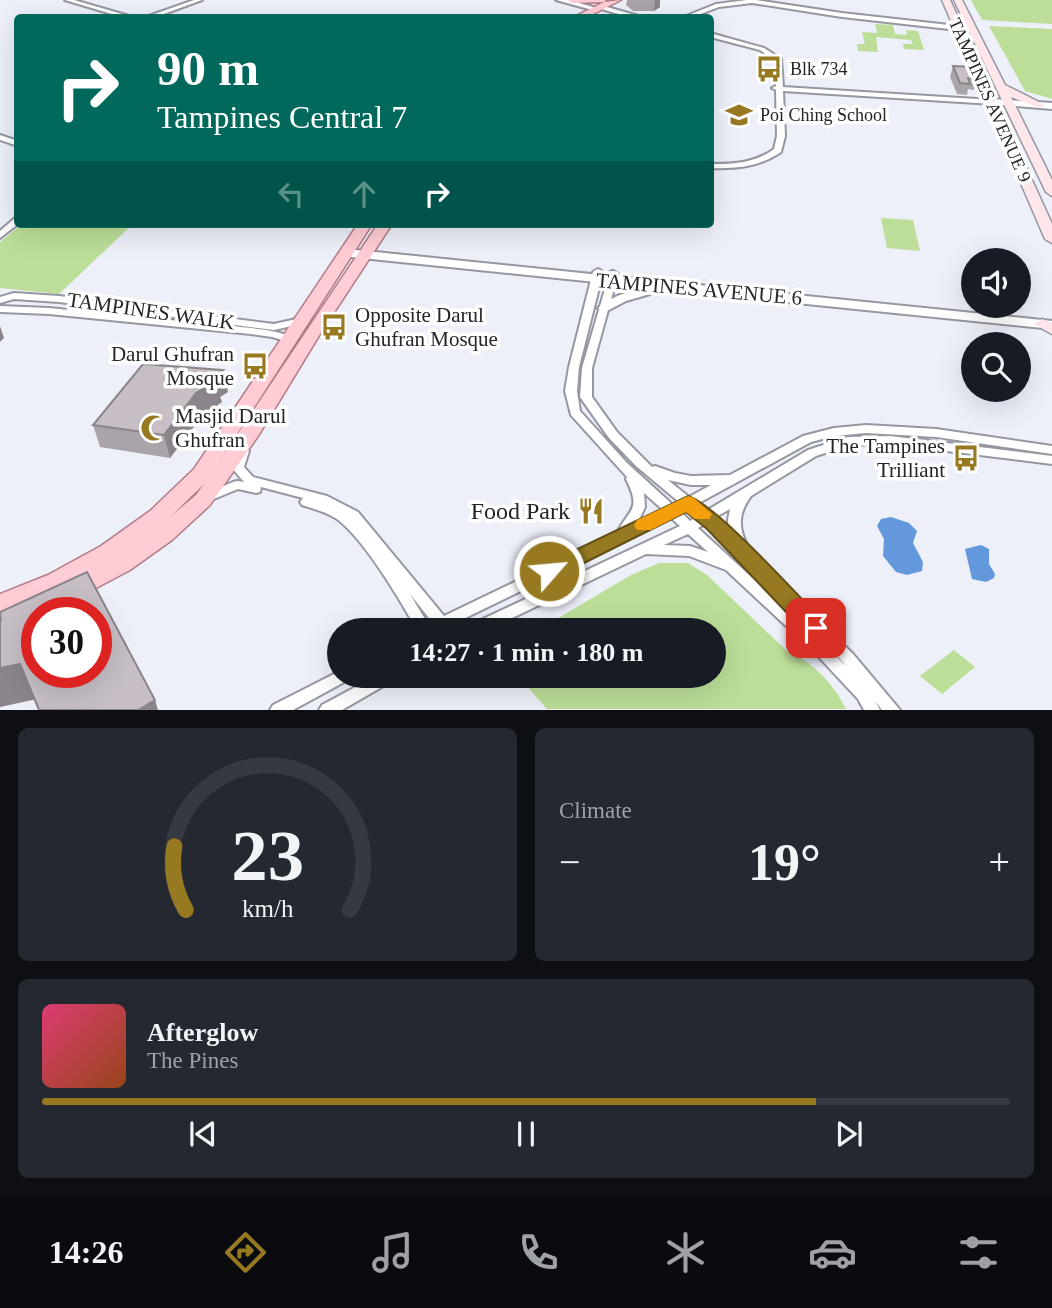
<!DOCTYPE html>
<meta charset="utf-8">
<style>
:root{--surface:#171b24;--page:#242831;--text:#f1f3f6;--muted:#9ea1a6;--line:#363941;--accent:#967921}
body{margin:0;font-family:"Times New Roman",serif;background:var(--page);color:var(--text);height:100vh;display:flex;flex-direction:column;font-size:26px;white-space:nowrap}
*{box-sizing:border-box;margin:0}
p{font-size:23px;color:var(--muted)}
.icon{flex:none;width:38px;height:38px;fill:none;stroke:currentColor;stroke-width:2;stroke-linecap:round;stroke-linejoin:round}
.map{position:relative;height:710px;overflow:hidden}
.panel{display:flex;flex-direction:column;gap:18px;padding:18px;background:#0d0f14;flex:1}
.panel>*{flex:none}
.hud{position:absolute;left:14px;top:14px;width:700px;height:214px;border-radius:7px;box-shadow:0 7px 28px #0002;background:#00695c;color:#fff;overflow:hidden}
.buttons{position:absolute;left:961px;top:248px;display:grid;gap:14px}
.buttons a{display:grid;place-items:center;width:70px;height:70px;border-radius:50%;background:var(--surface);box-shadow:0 7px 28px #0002;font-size:35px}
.speed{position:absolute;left:21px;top:597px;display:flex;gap:14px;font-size:35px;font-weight:700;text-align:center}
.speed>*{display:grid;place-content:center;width:91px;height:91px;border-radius:50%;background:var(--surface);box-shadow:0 7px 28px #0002;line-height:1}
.speed .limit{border:10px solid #d22;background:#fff;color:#111}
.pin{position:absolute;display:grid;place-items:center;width:60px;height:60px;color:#fff;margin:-30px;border-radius:14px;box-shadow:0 4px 10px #0006}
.me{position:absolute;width:77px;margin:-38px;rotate:63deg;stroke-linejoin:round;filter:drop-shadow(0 0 5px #0008)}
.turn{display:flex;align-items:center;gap:24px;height:147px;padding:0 28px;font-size:32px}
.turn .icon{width:91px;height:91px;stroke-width:2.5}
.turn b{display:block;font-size:49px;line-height:60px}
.lanes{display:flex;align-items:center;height:66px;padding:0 28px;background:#0003;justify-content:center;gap:35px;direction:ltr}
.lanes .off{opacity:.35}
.big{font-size:52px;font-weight:600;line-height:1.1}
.panel .card{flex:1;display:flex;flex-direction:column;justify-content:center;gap:10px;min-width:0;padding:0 24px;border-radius:10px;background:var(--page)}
.panel .dial{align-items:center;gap:0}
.dial svg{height:182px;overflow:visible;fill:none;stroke:var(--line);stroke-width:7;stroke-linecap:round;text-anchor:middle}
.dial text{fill:var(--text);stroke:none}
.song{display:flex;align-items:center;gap:21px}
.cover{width:84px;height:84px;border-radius:10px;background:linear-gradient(135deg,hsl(340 70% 55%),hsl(20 70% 35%))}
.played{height:7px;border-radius:4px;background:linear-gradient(90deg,var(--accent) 80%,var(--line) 80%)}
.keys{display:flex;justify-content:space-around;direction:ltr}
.heat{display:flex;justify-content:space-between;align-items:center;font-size:38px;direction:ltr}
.panel .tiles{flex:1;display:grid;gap:18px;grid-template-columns:1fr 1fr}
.card:last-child{grid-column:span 2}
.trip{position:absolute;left:327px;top:618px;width:399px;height:70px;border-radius:35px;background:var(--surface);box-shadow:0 7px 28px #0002;font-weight:600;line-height:70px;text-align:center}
.dock{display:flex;height:112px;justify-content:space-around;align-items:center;background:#090b0e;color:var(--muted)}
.dock .icon{width:49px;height:49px}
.dock .active{color:var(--accent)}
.dock b{font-size:32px;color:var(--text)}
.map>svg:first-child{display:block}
.green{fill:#bcde98}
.water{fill:#6398dc}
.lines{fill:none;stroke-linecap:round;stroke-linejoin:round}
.minor-casing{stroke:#9597a1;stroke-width:4}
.tertiary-casing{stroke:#9597a1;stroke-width:4}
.secondary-casing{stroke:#9597a1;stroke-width:3}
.primary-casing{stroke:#b17b86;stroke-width:3}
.minor{fill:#fff;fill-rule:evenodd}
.tertiary{fill:#fff;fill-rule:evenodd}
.secondary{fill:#fee6ea;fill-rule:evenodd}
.primary{fill:#feccd5;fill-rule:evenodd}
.wall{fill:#aba3aa}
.shaded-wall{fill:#8b858b}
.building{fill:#c7bec6;stroke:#8b858b;stroke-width:2;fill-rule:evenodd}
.route{fill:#967921;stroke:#624f15;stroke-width:2}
.slow{fill:#f59e0b}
.labels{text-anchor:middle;stroke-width:7;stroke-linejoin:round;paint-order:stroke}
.far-poi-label{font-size:18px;fill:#242528;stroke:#fff;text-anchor:start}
.far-street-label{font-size:18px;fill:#242528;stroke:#fff}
.street-label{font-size:21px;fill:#242528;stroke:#fff}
.poi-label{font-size:21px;fill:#242528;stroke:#fff;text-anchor:start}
.near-poi-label{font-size:24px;fill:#242528;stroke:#fff;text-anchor:end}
</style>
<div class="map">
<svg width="1052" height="710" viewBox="0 0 1052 710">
<rect width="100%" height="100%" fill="#edeff9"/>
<path class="green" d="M 971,0 L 1052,0 L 1052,24 L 982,20 Z
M 875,24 L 893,25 L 895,34 L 907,35 L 906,30 L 918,31 L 924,50 L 904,49 L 903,44 L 913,44 L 911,40 L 876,37 L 878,52 L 858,51 L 857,44 L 865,44 L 862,32 L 877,33 Z
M 989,26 L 1052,29 L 1052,99 L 1025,91 Z
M 881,218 L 913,220 L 920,251 L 887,248 Z
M 22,224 L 133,224 L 59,294 L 0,288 L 0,242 Z
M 659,563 L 688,563 L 707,575 L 790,654 C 814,661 835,687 846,709 L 547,709 L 518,676 L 714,676 L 714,630 L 538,630 L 631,575 Z
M 954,650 L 975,667 L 942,694 L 920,676 Z"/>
<path class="water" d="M 891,517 L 909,523 L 917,531 L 913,543 L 923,562 L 922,571 L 907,575 L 896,572 L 883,556 L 884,539 L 877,526 L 881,519 Z
M 981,545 L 989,549 L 989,564 L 995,574 L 994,578 L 986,582 L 972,579 L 965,549 Z"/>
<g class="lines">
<g class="minor-casing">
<path id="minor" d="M 65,0 L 74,0 L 136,18 L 125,18 Z
M 194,0 L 202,0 L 153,18 L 143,18 Z
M 747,0 L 756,0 L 842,13 L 958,26 L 961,28 L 958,30 L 842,17 L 752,3 L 719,7 L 690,18 L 681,18 L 716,4 Z
M 600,5 L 642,17 L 643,18 L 632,18 L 598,8 L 598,6 Z
M 710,33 L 764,48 L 781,59 L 783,87 L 993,100 L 996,102 L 993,104 L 783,91 L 785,136 L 781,152 C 759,167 736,169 710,168 L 710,164 C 734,164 755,163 774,149 L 777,136 L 776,90 L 772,88 L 776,86 L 776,61 L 760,50 L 710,37 Z
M 0,135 L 18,141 L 18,146 L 0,140 Z
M 15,218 L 18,218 L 18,224 L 0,238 L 0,231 Z
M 598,269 L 603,272 L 579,367 L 577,391 L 580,411 L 627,463 L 673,505 L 679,502 L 636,466 L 609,438 L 580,397 L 582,368 L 610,272 L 613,271 L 618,274 L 592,368 L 592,397 L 617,432 L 652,467 L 655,466 L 675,473 L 691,476 L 730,475 L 803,436 L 834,428 L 866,425 L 936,429 L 1052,446 L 1052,454 L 936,437 L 866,433 L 834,436 L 811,442 L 697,504 L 706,511 L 808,450 L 848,437 L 890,436 L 1052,456 L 1052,464 L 890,444 L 849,445 L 816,456 L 751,496 C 738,514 738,527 748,547 L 746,549 L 853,654 L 900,710 L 882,710 L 875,701 L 880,710 L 864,710 L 858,699 L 816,654 L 726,570 L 689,556 L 646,554 L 487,630 L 466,630 L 468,626 L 680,526 L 671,518 L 451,625 L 454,630 L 417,630 C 400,600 364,539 337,519 C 326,512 314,509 302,505 L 300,502 L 303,498 L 261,487 L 260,492 L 256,493 L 238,489 L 209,501 L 205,500 L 203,497 L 205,494 L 233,482 L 237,481 L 244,482 L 232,468 L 239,448 L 247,448 L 249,451 L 244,467 L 253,477 L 327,496 L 358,512 L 444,616 L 617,533 C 629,508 642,511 626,479 L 627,477 L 571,415 L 565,391 L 569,367 L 593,272 ZM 668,480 L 691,485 L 711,485 L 689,497 ZM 644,493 L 663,510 L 638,522 L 645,507 ZM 687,509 L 696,517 L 690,521 L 681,512 ZM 730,509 L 728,520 L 729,532 L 714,518 ZM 705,524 L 843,662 L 846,666 L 826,646 L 698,528 ZM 688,534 L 708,552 L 690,546 L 664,545 ZM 410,594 L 432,622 L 428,624 Z
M 14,293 L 59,296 L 274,324 L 301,318 L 306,321 L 305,323 L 274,330 L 59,302 L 14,299 L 0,303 L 0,297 Z
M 0,306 L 49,308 L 251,328 C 266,330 282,331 294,339 L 289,342 L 272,337 L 251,334 L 49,314 L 0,312 Z
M 340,671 L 340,676 L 350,676 L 348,680 L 293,710 L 270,710 L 273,705 Z
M 376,676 L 397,676 L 394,680 L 342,710 L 319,710 L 322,705 Z"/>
</g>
<g class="tertiary-casing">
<path id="tertiary" d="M 556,0 L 569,0 L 600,9 L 596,11 Z
M 993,99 L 1052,103 L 1052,109 L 990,104 L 990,100 Z
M 346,249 L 1052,321 L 1052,329 L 658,289 L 657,292 L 626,301 L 605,312 L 598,308 C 611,296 628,292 644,287 L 342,256 L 340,253 L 342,250 Z"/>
</g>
<g class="secondary-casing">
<path id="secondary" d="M 942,0 L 950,0 L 1052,224 L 1052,243 L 1045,239 Z
M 954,0 L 962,0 L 1005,85 L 1045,105 L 1040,108 L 1011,97 L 1052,180 L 1052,196 L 1046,192 Z
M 1042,319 L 1052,323 L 1052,334 L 1034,324 Z"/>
</g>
<g class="primary-casing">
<path id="primary" d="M 568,0 L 606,0 L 604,2 L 621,0 L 585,18 L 572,18 L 604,2 L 573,3 Z
M 358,224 L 372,224 L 217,465 L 378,224 L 392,224 L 320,334 L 258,436 L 210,505 L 172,540 L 130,570 L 79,597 L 71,600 L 63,597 L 61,589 L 0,612 L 0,594 L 48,575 L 101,546 L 150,511 L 194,469 ZM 204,484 L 196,495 L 170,517 Z"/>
</g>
<use href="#minor" class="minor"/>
<use href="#tertiary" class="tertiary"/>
<use href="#secondary" class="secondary"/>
<use href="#primary" class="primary"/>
</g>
<path class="wall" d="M 627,0 L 660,0 L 660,7 L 654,11 L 633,11 L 626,5 Z
M 953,66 L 977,79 L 974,90 L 968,89 L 967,95 L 957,94 L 950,77 Z
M 228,392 L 220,397 L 222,402 L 202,416 L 170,458 L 100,447 L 93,425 Z"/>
<path class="shaded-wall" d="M 655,0 L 660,0 L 660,7 L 654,11 Z
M 0,326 L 4,338 L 0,342 Z
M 223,370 L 228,392 L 220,397 L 222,402 L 202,416 L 170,458 L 164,435 L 196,393 L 209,379 Z
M 20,664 L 37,699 L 0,707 L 0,668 Z
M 155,700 L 158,710 L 138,710 Z"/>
<path class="building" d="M 953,66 L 972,67 L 977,79 L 968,78 L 970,84 L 960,83 Z
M 143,364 L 223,370 L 209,379 L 217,380 L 196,393 L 164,435 L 93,425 Z
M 87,572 L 155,700 L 138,710 L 39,710 L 20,664 L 0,668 L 0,620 L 1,620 L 0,612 ZM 37,612 L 96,612 L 96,672 L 37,672 Z"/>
<path class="route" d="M 688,496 C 717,505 798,596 824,622 L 827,628 L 824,635 L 816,637 L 808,635 L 707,529 L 686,512 L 556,577 L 549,579 L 542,577 L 539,571 L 542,566 Z"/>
<path class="slow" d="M 688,496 L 694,498 L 712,514 L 709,519 L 695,519 L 686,512 L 651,530 L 637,530 L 634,525 L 637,520 Z"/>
<defs>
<g id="bus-bare" transform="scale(2.1)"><path d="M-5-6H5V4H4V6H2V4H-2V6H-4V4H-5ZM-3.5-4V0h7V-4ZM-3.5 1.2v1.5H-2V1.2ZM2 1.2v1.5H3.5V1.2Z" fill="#967921" stroke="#fff" stroke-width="2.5" paint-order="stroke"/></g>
<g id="school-bare" transform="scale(2.1)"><path d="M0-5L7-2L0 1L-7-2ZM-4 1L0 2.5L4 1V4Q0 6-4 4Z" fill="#967921" stroke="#fff" stroke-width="2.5" paint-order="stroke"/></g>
<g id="mosque-bare" transform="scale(2.1)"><path d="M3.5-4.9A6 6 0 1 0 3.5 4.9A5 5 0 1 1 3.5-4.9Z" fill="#967921" stroke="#fff" stroke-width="2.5" paint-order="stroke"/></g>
<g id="restaurant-bare" transform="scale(2.1)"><path d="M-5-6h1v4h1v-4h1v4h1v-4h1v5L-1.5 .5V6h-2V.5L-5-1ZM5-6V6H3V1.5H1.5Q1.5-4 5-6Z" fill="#967921" stroke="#fff" stroke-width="2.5" paint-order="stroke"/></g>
</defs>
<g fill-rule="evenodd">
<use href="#bus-bare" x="769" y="69"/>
<use href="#school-bare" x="739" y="115"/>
<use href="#bus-bare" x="334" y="327"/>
<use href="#bus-bare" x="255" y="366"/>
<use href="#mosque-bare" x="154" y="428"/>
<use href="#bus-bare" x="966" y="458"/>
<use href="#restaurant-bare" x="591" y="511"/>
</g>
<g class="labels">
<g class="far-poi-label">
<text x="790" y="75">Blk 734</text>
<text x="760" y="121">Poi Ching School</text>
</g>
<g class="far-street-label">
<text transform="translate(990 100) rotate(66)" y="6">TAMPINES AVENUE 9</text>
</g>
<g class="street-label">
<text transform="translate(699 289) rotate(5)" y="7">TAMPINES AVENUE 6</text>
<text transform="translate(151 311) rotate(8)" y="7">TAMPINES WALK</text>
</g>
<g class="poi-label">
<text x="355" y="322">Opposite Darul<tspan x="355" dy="24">Ghufran Mosque</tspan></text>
<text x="234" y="361" text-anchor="end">Darul Ghufran<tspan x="234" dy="24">Mosque</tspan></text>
<text x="175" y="423">Masjid Darul<tspan x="175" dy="24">Ghufran</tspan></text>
<text x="945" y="453" text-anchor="end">The Tampines<tspan x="945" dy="24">Trilliant</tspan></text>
</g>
<g class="near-poi-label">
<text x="570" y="519">Food Park</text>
</g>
</g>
</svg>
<div class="buttons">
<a><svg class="icon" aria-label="sound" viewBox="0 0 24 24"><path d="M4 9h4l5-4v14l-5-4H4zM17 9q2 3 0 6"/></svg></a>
<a><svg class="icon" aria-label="search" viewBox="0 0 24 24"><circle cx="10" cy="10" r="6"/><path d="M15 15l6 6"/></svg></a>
</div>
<div class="speed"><div class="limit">30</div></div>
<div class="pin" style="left:816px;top:628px;background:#d93025"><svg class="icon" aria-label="arrive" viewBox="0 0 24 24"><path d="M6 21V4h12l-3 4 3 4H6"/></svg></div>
<svg class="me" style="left:549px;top:571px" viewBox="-20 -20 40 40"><circle r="17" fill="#967921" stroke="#fff" stroke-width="3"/><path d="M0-11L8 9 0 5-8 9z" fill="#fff"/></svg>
<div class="trip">14:27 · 1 min · 180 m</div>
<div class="hud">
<div class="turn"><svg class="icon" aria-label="right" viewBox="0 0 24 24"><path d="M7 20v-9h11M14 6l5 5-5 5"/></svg><div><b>90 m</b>Tampines Central 7</div></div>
<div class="lanes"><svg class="icon off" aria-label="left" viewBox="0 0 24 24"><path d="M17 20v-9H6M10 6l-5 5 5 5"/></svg><svg class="icon off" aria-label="ahead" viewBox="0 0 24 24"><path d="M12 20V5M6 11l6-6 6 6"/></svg><svg class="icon" aria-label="right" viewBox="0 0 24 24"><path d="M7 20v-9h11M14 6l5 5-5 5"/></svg></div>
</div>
</div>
<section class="panel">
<div class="tiles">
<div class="card dial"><svg viewBox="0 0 100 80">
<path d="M14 69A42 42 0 1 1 86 69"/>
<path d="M14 69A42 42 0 0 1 9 41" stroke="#967921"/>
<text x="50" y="56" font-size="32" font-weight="700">23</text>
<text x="50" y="72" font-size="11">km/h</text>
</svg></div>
<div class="card"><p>Climate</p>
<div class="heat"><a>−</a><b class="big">19°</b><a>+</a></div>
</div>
<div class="card">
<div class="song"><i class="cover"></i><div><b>Afterglow</b><p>The Pines</p></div></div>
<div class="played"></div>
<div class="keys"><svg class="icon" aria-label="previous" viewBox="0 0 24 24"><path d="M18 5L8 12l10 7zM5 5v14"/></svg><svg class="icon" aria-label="pause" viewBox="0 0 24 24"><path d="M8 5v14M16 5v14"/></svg><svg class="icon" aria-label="next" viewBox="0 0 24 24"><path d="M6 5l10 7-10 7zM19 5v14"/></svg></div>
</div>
</div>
</section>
<nav class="dock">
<b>14:26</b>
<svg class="icon active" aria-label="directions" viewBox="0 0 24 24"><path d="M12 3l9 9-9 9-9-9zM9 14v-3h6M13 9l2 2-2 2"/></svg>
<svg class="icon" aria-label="music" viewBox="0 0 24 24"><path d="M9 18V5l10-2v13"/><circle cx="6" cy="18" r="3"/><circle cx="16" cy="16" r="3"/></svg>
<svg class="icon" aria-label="phone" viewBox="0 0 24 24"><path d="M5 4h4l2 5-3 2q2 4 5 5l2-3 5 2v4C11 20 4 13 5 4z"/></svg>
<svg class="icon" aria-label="climate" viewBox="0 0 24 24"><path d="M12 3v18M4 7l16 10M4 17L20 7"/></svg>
<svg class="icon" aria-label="car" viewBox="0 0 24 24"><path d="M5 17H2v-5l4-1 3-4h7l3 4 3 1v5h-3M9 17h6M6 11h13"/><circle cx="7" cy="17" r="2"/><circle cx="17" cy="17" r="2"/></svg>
<svg class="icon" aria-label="filters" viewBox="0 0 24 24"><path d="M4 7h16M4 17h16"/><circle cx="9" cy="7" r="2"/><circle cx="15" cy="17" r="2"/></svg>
</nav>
